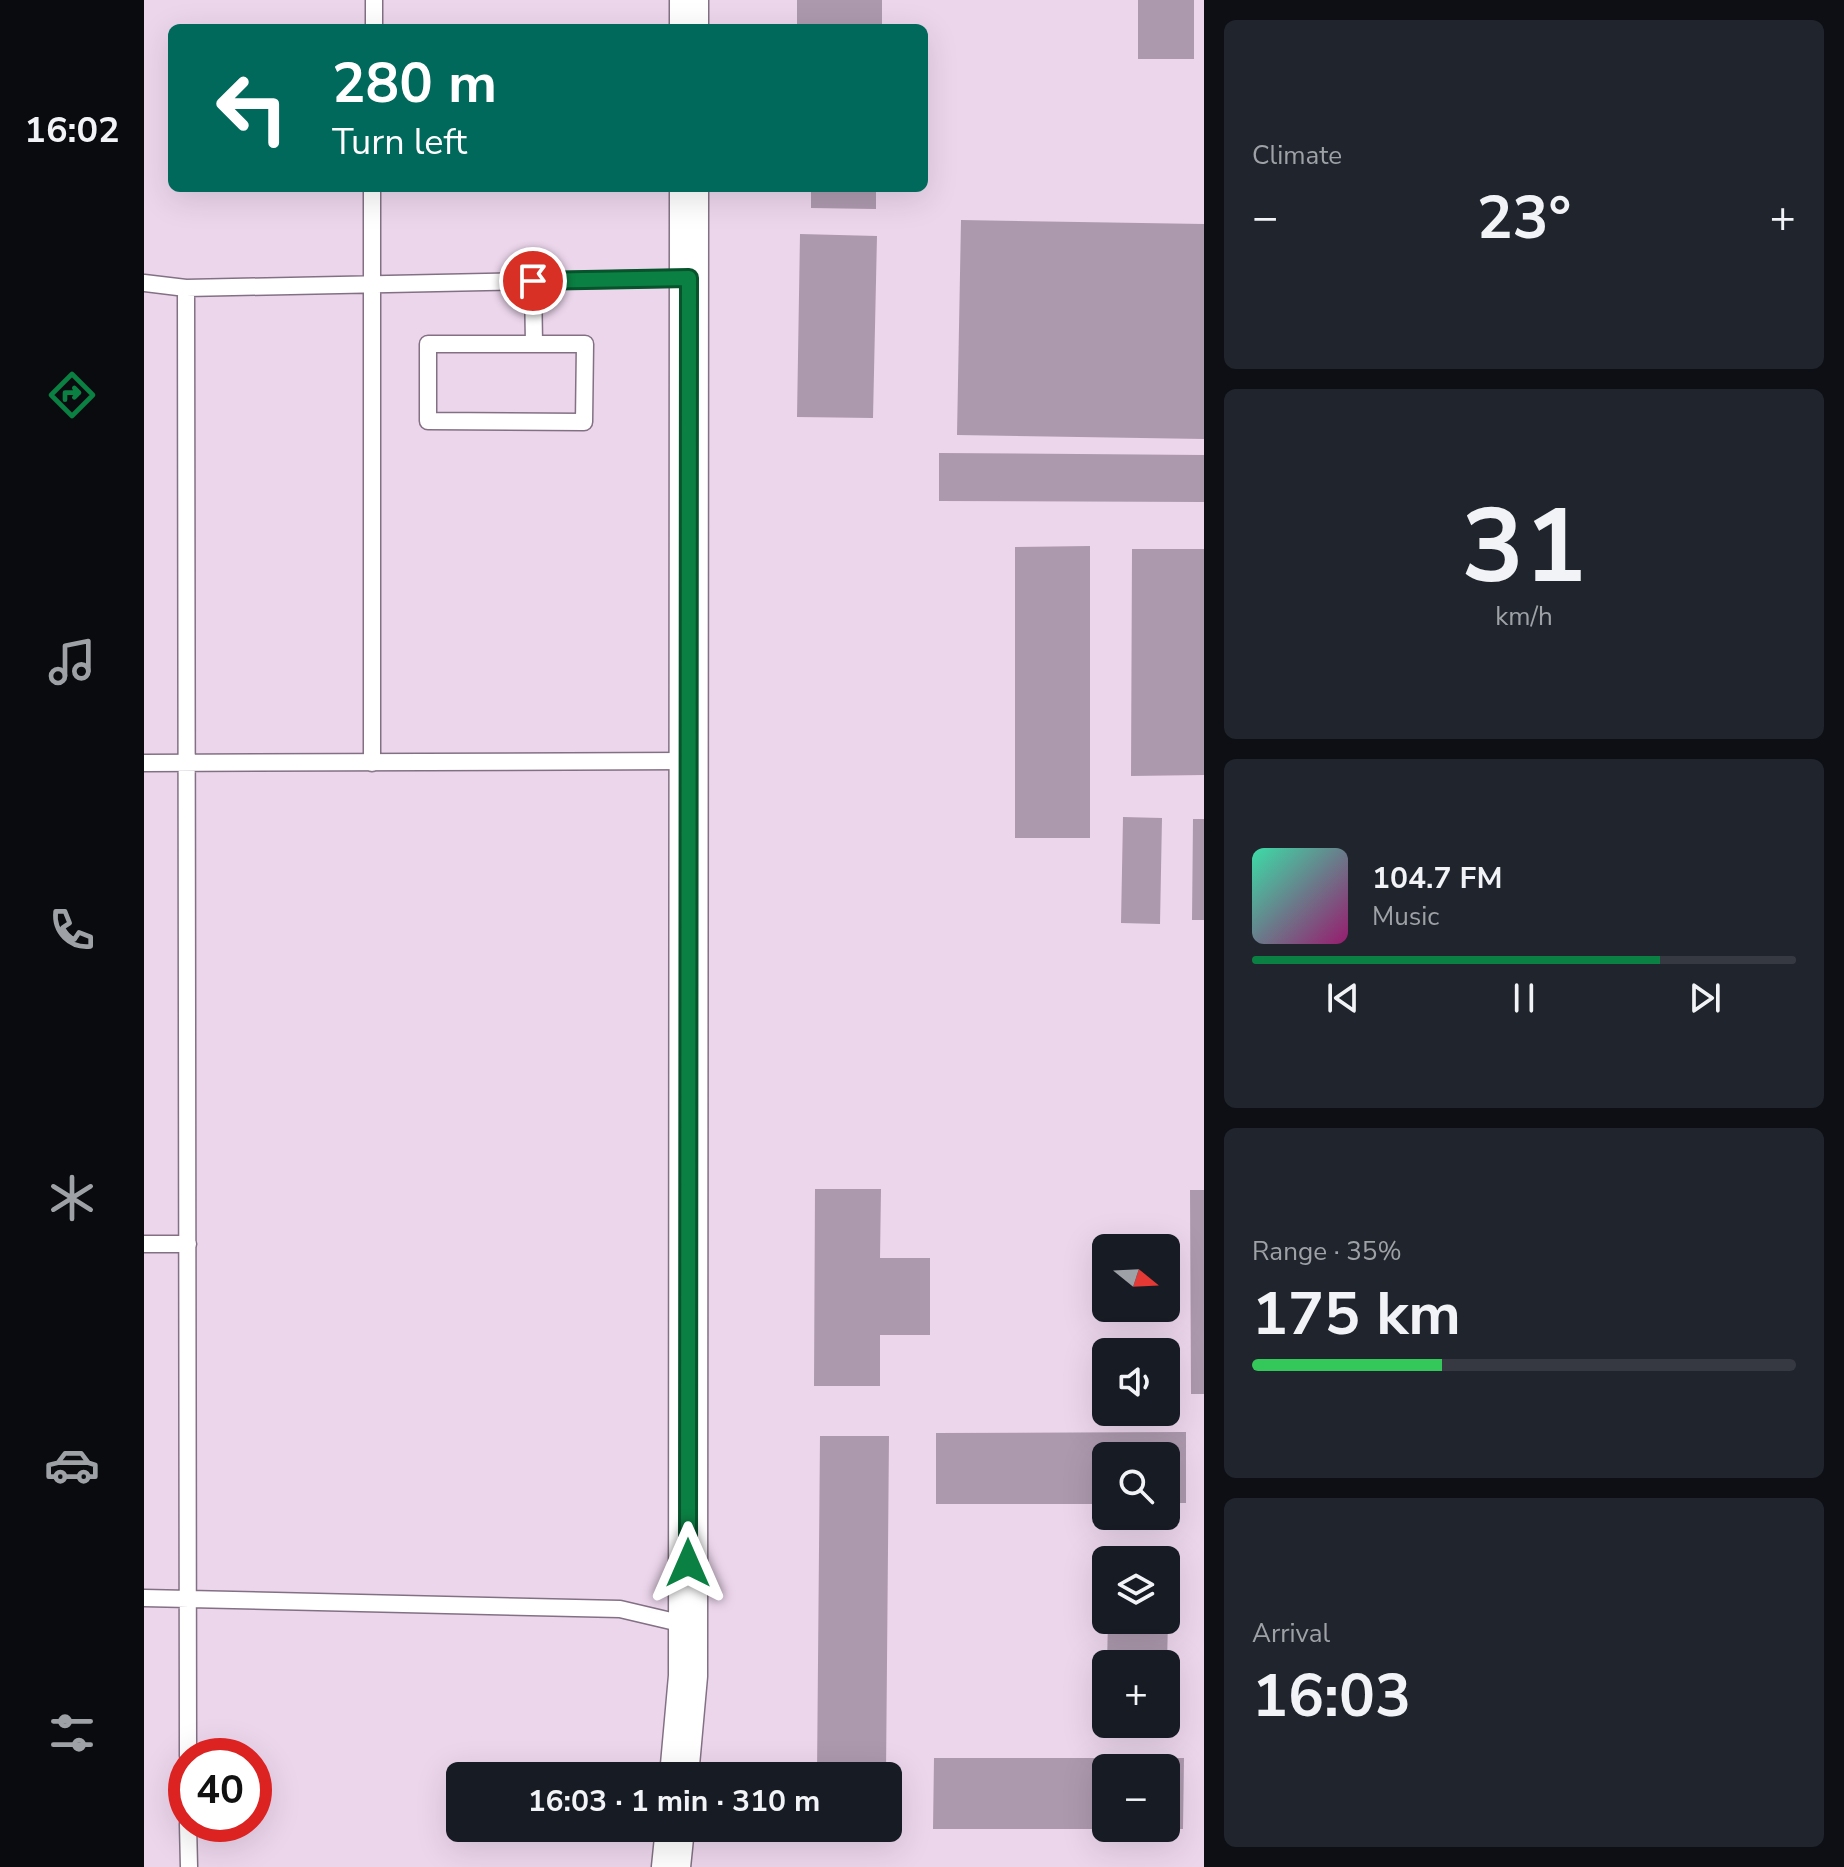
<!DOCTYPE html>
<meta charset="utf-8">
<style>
:root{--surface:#171b24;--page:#20242c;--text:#f1f3f6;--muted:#9ea1a6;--line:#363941;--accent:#0b8043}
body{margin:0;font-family:"Nunito Sans",sans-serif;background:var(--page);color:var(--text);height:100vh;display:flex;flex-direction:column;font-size:30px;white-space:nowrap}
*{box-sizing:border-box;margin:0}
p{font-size:26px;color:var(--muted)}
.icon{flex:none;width:44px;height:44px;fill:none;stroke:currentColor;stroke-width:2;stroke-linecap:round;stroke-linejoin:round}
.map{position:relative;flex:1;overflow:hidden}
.sheet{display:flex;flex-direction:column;gap:20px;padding:20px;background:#0d0f14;width:640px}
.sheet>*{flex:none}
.banner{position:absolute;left:24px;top:24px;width:760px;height:168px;border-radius:12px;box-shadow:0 8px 32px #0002;background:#00695c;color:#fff;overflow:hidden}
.needle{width:52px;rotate:108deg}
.fabs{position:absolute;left:948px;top:1234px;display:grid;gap:16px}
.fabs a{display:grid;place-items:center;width:88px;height:88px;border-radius:12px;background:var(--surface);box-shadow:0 8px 32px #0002;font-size:40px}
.speed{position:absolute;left:24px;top:1738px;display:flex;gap:16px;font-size:40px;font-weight:700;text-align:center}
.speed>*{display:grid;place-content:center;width:104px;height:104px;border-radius:50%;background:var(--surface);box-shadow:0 8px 32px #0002;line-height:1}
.speed .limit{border:12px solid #d22;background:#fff;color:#111}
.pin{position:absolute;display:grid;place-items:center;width:68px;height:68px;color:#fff;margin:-34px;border:4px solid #fff;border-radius:50%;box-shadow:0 2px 8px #0007}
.me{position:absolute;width:88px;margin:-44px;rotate:0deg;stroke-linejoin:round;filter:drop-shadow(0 0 6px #0008)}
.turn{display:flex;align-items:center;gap:28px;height:168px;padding:0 32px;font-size:36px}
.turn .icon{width:104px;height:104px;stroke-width:2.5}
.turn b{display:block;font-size:56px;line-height:68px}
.big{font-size:60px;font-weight:700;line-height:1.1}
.sheet .tile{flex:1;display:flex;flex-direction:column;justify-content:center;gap:12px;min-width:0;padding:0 28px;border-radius:12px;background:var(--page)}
.sheet .dial{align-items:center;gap:0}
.dial b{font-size:104px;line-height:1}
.song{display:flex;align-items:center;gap:24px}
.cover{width:96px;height:96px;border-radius:12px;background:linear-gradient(135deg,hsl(160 70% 55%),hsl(320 70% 35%))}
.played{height:8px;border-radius:4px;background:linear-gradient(90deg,var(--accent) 75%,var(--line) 75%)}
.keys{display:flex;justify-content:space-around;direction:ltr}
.heat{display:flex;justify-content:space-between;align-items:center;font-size:44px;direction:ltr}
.charge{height:12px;border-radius:6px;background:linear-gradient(90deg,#34c759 35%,var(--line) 0)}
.trip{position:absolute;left:302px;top:1762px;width:456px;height:80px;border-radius:12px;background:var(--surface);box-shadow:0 8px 32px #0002;font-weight:700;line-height:80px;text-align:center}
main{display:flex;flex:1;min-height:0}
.tab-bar{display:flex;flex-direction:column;width:144px;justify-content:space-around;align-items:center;background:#090b0e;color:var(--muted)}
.tab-bar .icon{width:56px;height:56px}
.tab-bar .active{color:var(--accent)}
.tab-bar b{font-size:36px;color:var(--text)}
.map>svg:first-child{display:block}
.building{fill:#ad99ae}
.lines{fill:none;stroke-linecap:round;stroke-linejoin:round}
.service-casing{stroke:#837084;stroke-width:19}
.tertiary-casing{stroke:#837084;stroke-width:41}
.service{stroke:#fff;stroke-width:16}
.tertiary{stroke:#fff;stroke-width:38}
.route-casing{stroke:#07532c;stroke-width:20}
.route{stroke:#0b8043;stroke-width:14}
</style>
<main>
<nav class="tab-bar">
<b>16:02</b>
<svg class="icon active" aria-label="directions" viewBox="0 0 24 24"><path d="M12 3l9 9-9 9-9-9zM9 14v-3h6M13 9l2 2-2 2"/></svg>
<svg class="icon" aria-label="music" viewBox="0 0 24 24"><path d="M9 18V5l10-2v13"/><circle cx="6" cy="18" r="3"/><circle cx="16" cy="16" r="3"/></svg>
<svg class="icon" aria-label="phone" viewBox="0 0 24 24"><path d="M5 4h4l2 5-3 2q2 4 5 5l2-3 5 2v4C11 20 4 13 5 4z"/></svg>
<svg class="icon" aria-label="climate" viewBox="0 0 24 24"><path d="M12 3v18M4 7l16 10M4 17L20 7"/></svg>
<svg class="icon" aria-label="car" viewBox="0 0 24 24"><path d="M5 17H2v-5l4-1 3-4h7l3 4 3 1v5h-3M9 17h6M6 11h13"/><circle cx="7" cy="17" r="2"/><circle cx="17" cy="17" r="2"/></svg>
<svg class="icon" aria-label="filters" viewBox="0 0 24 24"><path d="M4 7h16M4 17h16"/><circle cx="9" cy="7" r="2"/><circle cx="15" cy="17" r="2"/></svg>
</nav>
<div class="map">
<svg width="1060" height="1867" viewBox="0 0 1060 1867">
<rect width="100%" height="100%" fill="#ecd6ec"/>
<path class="building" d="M 653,0 L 738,0 L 738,28 L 653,28 Z
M 994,0 L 1050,0 L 1050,59 L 994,59 Z
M 667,188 L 732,188 L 732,209 L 667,208 Z
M 817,220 L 1060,224 L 1060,439 L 813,435 Z
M 656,234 L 733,236 L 729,418 L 653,417 Z
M 795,453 L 1060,455 L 1060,502 L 795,501 Z
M 946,546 L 946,838 L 871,838 L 871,547 Z
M 988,549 L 1060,549 L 1060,775 L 987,776 Z
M 979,817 L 1018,818 L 1016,924 L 977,923 Z
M 1049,819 L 1060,819 L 1060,920 L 1048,920 Z
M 671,1189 L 737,1189 L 736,1258 L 786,1258 L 786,1335 L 736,1335 L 736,1386 L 670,1386 Z
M 1046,1190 L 1060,1190 L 1060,1394 L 1047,1394 Z
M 1042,1432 L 1042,1503 L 1022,1503 L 1022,1456 L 962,1456 L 962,1504 L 792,1504 L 792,1433 Z
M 676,1436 L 745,1436 L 742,1776 L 673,1776 Z
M 964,1620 L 1024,1620 L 1023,1664 L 963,1664 Z
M 790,1758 L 1040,1758 L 1039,1829 L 1022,1829 L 1022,1768 L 962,1768 L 962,1829 L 789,1829 Z"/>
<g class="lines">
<g class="service-casing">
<path id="service" d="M 230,28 L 230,0
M 228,188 L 228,763
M 389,281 L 390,344
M 0,283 L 42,288 L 545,278
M 42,288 L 44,1756
M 284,344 L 441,344 L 440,422 L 284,421 Z
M 0,763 L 545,761
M 0,1244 L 44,1244
M 0,1598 L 476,1609 L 544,1625
M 44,1824 L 45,1867"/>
</g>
<g class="tertiary-casing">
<path id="tertiary" d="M 545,28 L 545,0
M 535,1776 L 544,1676 L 545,188
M 527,1867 L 531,1828"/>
</g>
<use href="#service" class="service"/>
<use href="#tertiary" class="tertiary"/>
</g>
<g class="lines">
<g class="route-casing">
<path id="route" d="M 389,281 L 545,278 L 544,1563"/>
</g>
<use href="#route" class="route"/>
</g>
</svg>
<div class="fabs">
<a><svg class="needle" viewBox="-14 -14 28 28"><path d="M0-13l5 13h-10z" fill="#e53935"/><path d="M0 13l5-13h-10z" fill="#9ea1a6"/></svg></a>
<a><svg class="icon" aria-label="sound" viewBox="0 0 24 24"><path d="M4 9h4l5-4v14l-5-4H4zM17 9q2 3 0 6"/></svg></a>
<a><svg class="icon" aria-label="search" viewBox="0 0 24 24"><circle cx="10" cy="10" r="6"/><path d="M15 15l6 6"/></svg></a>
<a><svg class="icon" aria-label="layers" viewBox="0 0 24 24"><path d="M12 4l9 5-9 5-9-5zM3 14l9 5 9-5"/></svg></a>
<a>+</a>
<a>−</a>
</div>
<div class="speed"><div class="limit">40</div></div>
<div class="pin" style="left:389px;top:281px;background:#d93025"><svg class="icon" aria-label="arrive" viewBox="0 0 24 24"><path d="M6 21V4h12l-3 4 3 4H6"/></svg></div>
<svg class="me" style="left:544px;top:1563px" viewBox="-20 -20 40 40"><path d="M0-17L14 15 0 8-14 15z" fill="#0b8043" stroke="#fff" stroke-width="4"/></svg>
<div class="trip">16:03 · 1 min · 310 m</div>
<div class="banner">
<div class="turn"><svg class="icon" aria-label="left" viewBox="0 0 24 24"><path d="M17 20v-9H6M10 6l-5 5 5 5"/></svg><div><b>280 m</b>Turn left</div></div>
</div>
</div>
<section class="sheet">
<div class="tile"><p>Climate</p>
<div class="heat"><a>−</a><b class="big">23°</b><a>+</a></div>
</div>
<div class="tile dial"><b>31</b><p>km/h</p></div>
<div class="tile">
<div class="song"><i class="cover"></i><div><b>104.7 FM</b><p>Music</p></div></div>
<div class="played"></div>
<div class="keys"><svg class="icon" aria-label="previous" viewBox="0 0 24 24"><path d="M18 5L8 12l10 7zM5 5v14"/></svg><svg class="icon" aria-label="pause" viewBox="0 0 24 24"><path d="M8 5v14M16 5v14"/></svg><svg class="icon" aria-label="next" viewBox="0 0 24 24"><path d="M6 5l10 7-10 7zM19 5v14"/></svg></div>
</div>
<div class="tile"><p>Range · 35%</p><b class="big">175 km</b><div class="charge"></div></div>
<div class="tile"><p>Arrival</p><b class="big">16:03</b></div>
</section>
</main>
